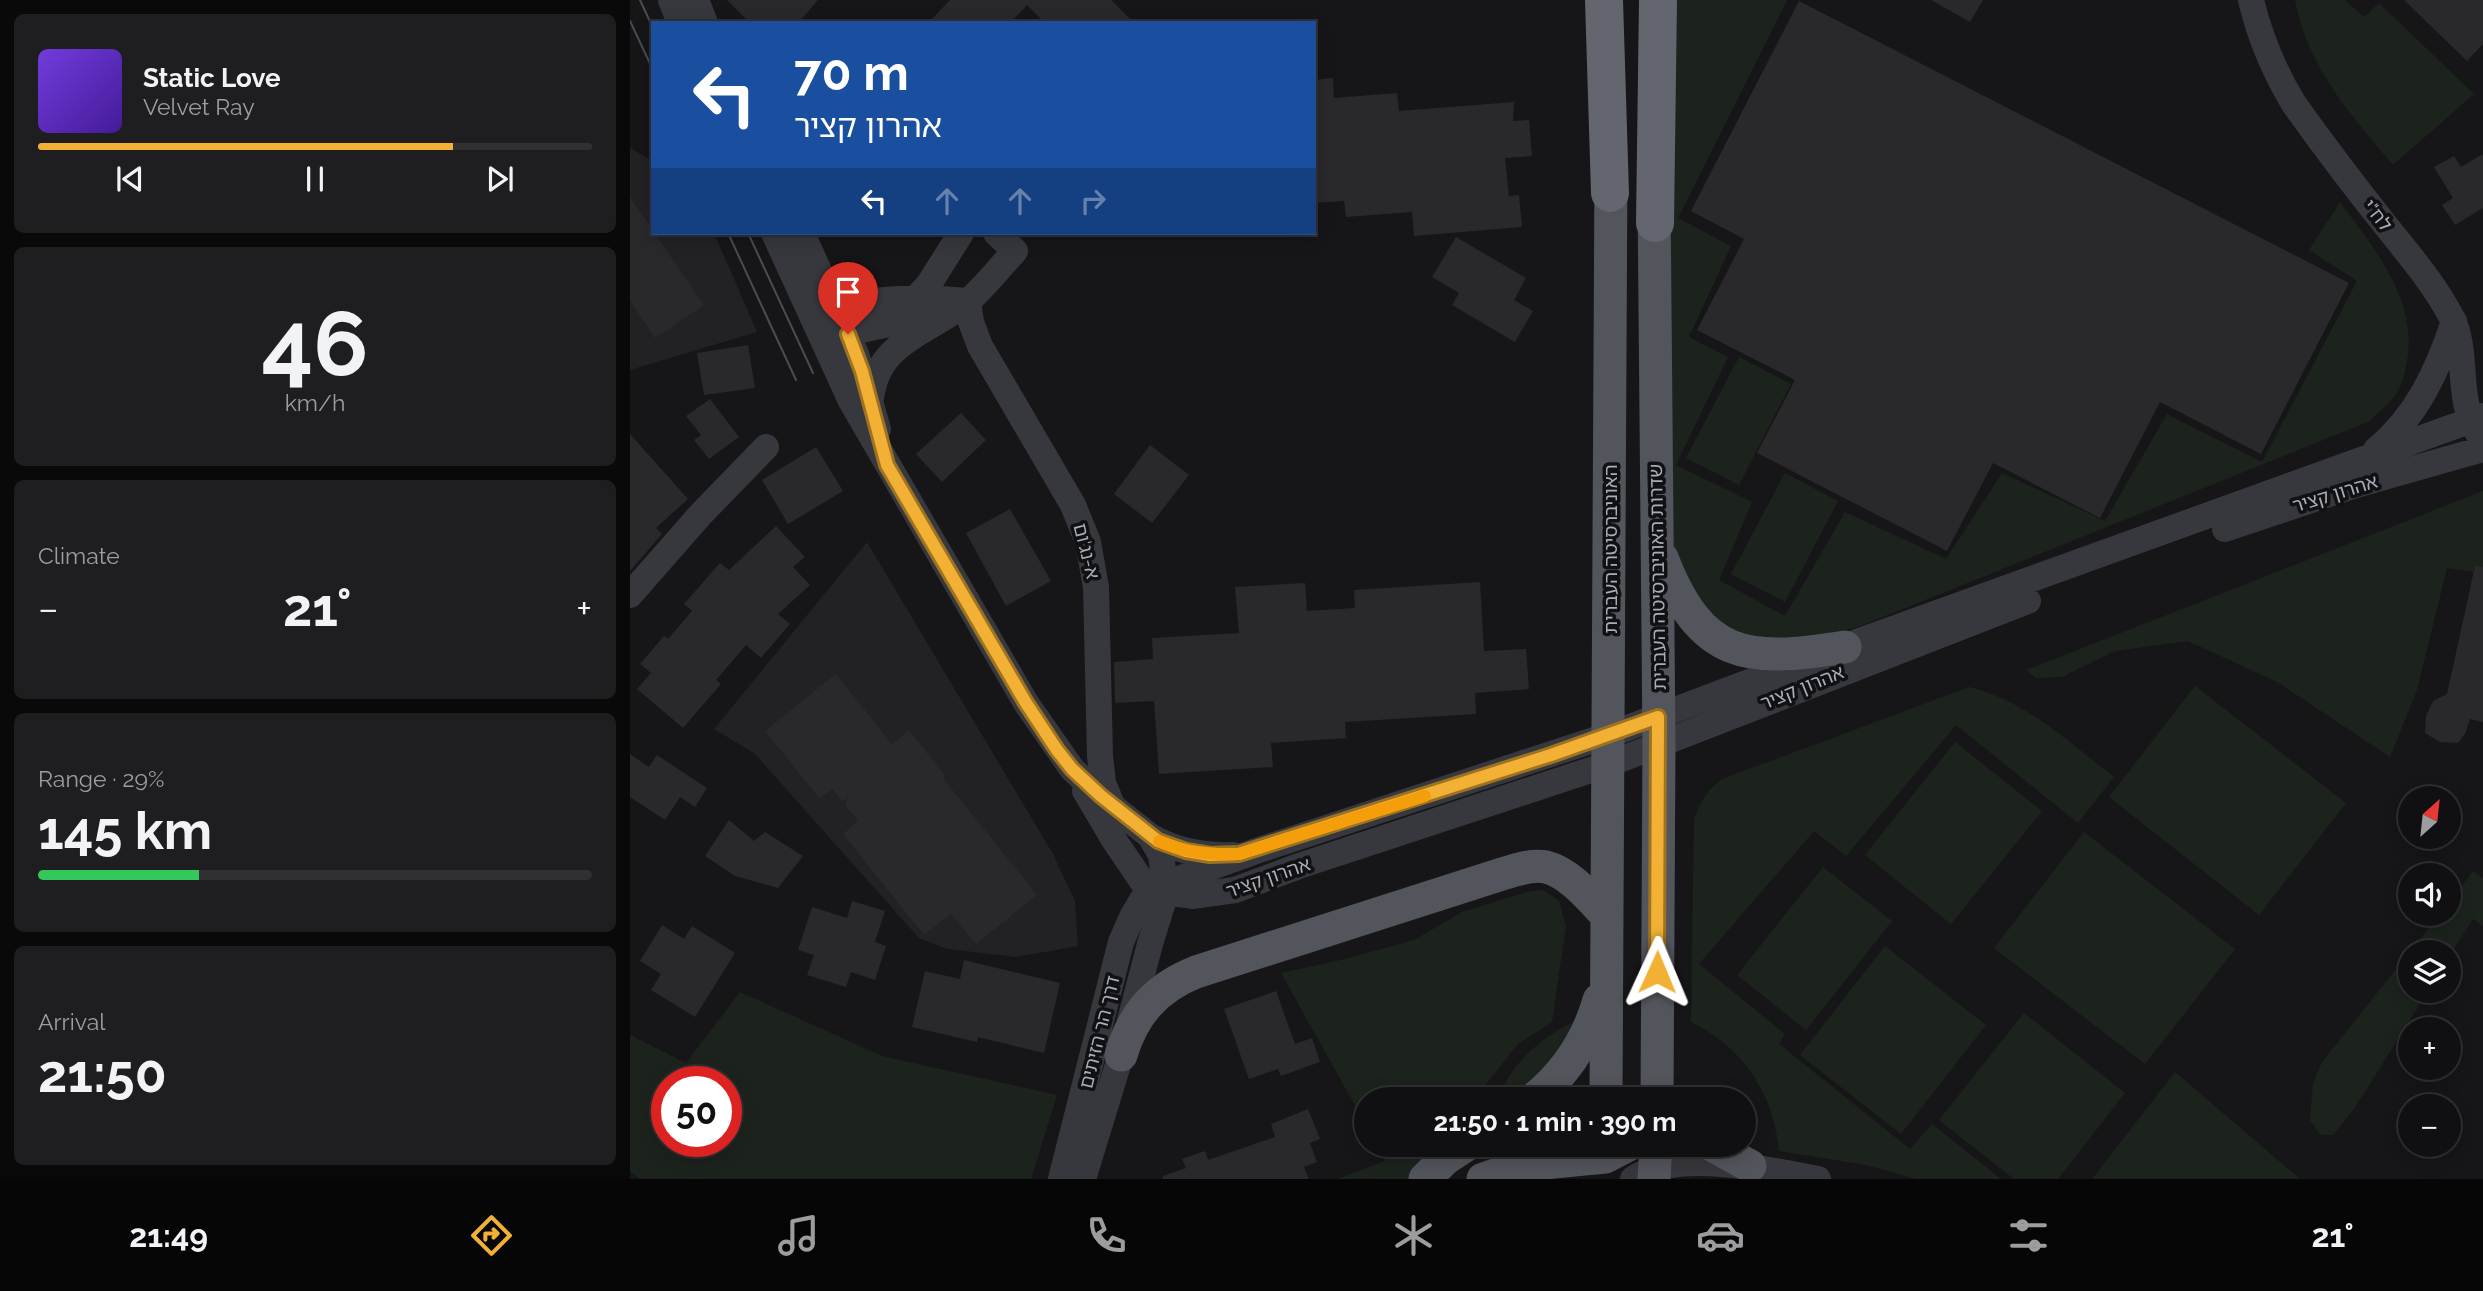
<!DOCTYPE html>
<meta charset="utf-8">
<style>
:root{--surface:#101012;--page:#1e1e20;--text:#f1f3f6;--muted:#9c9d9f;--line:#303032;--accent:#f2b134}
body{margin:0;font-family:Raleway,"Noto Sans Hebrew",sans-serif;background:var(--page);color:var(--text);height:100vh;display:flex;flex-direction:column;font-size:26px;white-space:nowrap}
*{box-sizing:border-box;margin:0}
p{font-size:23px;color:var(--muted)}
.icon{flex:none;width:38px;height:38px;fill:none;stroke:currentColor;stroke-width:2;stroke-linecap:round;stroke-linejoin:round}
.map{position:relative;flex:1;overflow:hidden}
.details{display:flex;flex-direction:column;gap:14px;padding:14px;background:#09090a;width:630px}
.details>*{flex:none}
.banner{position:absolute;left:21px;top:21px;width:665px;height:214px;border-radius:0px;box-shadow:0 4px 18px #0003,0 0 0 2px var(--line);background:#1a4fa0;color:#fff;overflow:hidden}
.needle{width:46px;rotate:27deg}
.tools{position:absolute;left:1768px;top:786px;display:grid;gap:14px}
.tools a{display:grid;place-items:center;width:63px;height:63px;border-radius:50%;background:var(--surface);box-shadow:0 4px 18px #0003,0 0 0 2px var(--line);font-size:35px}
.speed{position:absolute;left:21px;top:1066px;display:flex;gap:14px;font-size:35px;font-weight:700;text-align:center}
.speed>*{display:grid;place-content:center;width:91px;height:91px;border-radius:50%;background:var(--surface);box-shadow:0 4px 18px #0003,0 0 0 2px var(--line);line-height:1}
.speed .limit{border:10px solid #d22;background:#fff;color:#111}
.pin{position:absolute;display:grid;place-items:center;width:60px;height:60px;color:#fff;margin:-72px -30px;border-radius:50% 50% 50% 0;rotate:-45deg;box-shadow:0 0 7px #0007}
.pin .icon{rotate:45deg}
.me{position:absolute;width:77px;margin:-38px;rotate:1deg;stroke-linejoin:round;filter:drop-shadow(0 0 5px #0008)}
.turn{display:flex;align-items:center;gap:24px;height:147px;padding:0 28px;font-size:32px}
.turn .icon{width:91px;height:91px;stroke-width:2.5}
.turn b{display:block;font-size:49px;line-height:60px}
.lanes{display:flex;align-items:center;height:66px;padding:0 28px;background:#0003;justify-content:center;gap:35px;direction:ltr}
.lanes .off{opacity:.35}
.big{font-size:52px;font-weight:700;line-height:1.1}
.details .tile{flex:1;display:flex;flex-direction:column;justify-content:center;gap:10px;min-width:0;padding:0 24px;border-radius:10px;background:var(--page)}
.details .dial{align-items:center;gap:0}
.dial b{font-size:91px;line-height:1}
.song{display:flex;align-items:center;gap:21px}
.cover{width:84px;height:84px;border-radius:10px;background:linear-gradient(135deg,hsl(260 70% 55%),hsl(260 70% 35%))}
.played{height:7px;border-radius:4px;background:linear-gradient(90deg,var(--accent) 75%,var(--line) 75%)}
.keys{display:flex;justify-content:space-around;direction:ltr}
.heat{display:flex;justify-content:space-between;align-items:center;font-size:38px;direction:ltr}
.charge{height:10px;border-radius:5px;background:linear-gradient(90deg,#34c759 29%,var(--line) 0)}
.trip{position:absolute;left:724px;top:1087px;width:402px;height:70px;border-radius:35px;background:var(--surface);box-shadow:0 4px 18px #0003,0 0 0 2px var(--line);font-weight:700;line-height:70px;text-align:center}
.dock{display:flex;height:112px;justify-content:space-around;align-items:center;background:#060607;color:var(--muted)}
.dock .icon{width:49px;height:49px}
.dock .current{color:var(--accent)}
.dock b{font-size:32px;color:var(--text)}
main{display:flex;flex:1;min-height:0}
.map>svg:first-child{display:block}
.built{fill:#222225}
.green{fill:#1c231d;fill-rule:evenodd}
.building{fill:#29292c}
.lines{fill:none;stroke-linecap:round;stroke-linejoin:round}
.minor{stroke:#37383d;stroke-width:26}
.major{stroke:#53555c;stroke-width:33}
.highway{stroke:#63666e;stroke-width:38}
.tram{stroke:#4a4c52;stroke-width:2}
.route-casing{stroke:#9d7322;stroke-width:18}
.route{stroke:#f2b134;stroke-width:12}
.slow{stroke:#f59e0b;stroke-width:12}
.labels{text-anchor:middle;stroke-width:7;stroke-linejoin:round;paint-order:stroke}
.street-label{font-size:19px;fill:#a8adb8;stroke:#111113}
</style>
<main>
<section class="details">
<div class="tile">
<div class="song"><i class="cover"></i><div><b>Static Love</b><p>Velvet Ray</p></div></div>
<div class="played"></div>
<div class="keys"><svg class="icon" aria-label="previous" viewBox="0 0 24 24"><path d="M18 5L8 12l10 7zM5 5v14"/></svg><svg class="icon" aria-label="pause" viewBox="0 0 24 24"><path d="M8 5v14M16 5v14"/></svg><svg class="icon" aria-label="next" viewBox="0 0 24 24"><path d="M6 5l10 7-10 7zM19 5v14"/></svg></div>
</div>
<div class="tile dial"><b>46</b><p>km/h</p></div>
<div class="tile"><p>Climate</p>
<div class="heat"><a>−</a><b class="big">21°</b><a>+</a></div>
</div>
<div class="tile"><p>Range · 29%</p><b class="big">145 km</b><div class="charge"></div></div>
<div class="tile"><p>Arrival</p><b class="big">21:50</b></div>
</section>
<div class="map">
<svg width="1853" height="1179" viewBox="0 0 1853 1179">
<rect width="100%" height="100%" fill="#161618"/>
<path class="built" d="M 0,148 L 23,161 L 23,233 L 84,233 L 127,332 L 0,370 Z
M 237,542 L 423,854 L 445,901 L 448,946 L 386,957 L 317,949 L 289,938 L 124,753 L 84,729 Z"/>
<path class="green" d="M 1041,0 L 1157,0 L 1048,218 L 1101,246 L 1059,337 L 1098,357 L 1046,465 L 1122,502 L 1089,580 L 1155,616 L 1215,512 L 1316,559 L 1372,473 L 1475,521 L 1537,414 L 1632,462 L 1727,281 L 1679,250 L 1710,202 C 1745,250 1790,302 1776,366 C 1775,374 1772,384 1768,391 C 1761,403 1748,413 1738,422 L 1228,627 L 1165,641 L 1126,643 L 1074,616 L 1041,558 Z
M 1665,0 L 1715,0 L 1734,17 L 1749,3 L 1844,94 L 1763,165 C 1720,114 1678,68 1665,0 Z
M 1109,357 L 1161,384 L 1109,485 L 1056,458 Z
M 1155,473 L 1208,501 L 1155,602 L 1101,574 Z
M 1853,491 L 1853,573 L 1817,568 L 1787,690 L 1760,757 L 1649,683 L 1558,641 L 1485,651 L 1432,677 L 1406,678 L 1396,670 Z
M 1565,686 L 1716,803 L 1629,915 L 1479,797 Z
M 1339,687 C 1395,700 1439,742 1484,777 L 1448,823 L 1326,725 L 1216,856 L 1184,831 L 1069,964 L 1155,1034 L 1149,1044 L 1280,1149 L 1302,1124 L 1371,1179 L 1286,1179 L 1236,1165 L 1149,1151 C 1144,1094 1113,1047 1061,1022 L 1064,818 C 1071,801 1077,790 1092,779 Z
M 1325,742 L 1412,811 L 1321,924 L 1235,855 Z
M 1454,832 L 1605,949 L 1515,1064 L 1364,948 Z
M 1193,867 L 1262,921 L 1176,1030 L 1107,975 Z
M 1843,871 L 1853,878 L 1853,926 L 1843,919 L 1818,958 L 1818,952 L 1780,952 L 1780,990 L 1798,991 L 1724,1109 L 1703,1135 L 1691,1135 L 1680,1121 L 1683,1083 L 1692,1062 L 1810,914 L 1818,914 L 1818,903 Z
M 913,890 L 929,901 L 936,926 L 922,1022 L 888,1044 L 857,1083 L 851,1099 L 737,1099 L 737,1127 L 651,973 L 715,959 L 784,940 L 832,912 L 897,892 Z
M 1255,946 L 1356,1025 L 1271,1134 L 1170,1055 Z
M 110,992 L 252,1056 L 427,1095 L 401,1179 L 11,1179 L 0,1172 L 0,1035 L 56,1063 ZM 37,1082 L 96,1082 L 96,1141 L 37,1141 Z
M 1394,1013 L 1495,1093 L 1428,1179 L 1384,1179 L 1309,1120 Z
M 958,1016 L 895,1099 L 867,1099 C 885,1058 916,1032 958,1016 Z
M 1545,1072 L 1670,1179 L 1462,1179 Z
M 746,1145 L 801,1145 L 782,1179 L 708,1179 L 755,1161 Z"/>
<path class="building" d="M 97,0 L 188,0 L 168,23 L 120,23 Z
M 320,0 L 481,0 L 504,23 L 415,23 L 397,5 L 380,23 L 298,23 Z
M 1301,0 L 1353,0 L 1340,22 Z
M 1774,0 L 1853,0 L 1853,44 L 1837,61 Z
M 1169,1 L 1719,283 L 1631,454 L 1530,402 L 1470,518 L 1363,463 L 1317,551 L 1127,453 L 1165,380 L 1067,330 L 1114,239 L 1061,211 Z
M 703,78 L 704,98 L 767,93 L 769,111 L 884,102 L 883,121 L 899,120 L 902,156 L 875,158 L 879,196 L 889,195 L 892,227 L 784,236 L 782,212 L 716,217 L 714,201 L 684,203 L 684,80 Z
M 1853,154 L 1853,208 L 1825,225 L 1812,205 L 1823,198 L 1804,167 L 1824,156 L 1831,167 Z
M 0,197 L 74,305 L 25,338 L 0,301 Z
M 826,237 L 896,278 L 884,300 L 903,311 L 885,342 L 822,305 L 829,293 L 802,277 Z
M 118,345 L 125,388 L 74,395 L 67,353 Z
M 80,399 L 109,437 L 79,459 L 64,440 L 71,435 L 56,416 Z
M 331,413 L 356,440 L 312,482 L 286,454 Z
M 0,434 L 58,499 L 26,528 L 32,534 L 0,571 Z
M 520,445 L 559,475 L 522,523 L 484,494 Z
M 186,447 L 213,491 L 158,524 L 132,480 Z
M 380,509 L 421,581 L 376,606 L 336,533 Z
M 146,526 L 175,557 L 163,567 L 180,585 L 148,614 L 160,624 L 131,658 L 116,645 L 86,680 L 91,684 L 53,728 L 7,689 L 21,673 L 10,664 L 34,636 L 38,639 L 62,611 L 54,604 L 90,563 L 99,570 Z
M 1845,566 L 1853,567 L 1853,722 L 1840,719 L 1836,732 L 1828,743 L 1810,742 L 1795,733 L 1796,716 L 1803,701 L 1817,694 Z
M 850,582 L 854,651 L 896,649 L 899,689 L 845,693 L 846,714 L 715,722 L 716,738 L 641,743 L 643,767 L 529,774 L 524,701 L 485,703 L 484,662 L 523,659 L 522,638 L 609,633 L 605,587 L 675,583 L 677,611 L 725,608 L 724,590 Z
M 206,674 L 262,744 L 279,730 L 315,776 L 313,778 L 407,895 L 346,944 L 321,914 L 294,935 L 213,834 L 228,821 L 215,805 L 218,795 L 213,802 L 202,789 L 190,799 L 135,731 Z
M 0,754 L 19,767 L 27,755 L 77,788 L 65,807 L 50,797 L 35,820 L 0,797 Z
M 99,820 L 124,841 L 135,832 L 173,856 L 148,888 L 105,876 L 75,856 Z
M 222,901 L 255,911 L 245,942 L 256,946 L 245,980 L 221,972 L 216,987 L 177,975 L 184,955 L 168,950 L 182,907 L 217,918 Z
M 32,925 L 54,939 L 62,926 L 105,953 L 65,1017 L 21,990 L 31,974 L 10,961 Z
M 334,960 L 430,983 L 414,1053 L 348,1037 L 347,1042 L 282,1027 L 295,971 L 330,979 Z
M 646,991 L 665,1044 L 682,1038 L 690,1062 L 651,1076 L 648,1069 L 619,1079 L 594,1009 Z
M 678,1109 L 690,1139 L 680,1143 L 687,1162 L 674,1167 L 679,1179 L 533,1179 L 533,1176 L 556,1168 L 552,1159 L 575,1151 L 578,1160 L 645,1137 L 641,1124 Z"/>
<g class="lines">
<path class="minor" d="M 41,0 L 50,23
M 66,0 L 75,23
M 1621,0 C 1630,38 1644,71 1664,104 C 1694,146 1725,187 1757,227 C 1780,256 1805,285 1822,318 C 1840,355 1824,402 1850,436
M 144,233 L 221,401 L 396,703 L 442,769 L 482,806 L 520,836 L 531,855 L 535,884 L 533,902 L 520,944 L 491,1055 L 453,1179
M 172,233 L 226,354 L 248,429
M 286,298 L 299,284 L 331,233
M 338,301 L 341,322 L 350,346 L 443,505 L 458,542 L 466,587 L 470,756 L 473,783 L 482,805
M 196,325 C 199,321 203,315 207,312 C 231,295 307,298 338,301
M 202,333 C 217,334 226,331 240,328 C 261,323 284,321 306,320
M 241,399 C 247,342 296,334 336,303 C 354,288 369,268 385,251 L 366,233
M 1746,450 C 1787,416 1808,370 1824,321
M 1595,529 L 1726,485 L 1853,449
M 0,595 L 71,514 L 136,447
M 455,791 L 484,840 L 518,890
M 520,836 C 545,851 574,856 603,855
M 518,890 L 629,850 L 979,735 L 1180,659 L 1853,416
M 520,890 L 562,896 L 605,890 L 669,866 L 979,764 L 1398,601
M 431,1179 L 491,942 L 502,917 L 518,890
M 1003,1179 C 1046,1148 1140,1170 1188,1179"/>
<path class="major" d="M 1024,198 L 1029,745 L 1027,1099
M 1032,558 C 1071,659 1116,663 1215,647
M 491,1055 C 503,1014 526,988 566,972 L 872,874 C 885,870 902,864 916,867 C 940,873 961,899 977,916
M 904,1099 C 936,1073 958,1039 969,1000
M 976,1099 L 981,167
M 1080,1144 L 1120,1166
M 795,1179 L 815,1159 L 838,1144
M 853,1179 L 894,1165 L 975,1157 L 1000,1144
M 1024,1179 L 1026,1144"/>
<path class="highway" d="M 974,0 L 980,193
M 1025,223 L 1028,0"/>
<path class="tram" d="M 10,0 L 23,28
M 0,21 L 23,70
M 98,233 L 166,380
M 118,233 L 183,373"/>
</g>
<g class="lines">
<g class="route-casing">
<path id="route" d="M 218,334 L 232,371 L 257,465 L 396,703 L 427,750 L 442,769 L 471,796 L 528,841 L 556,851 L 580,855 L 609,854 L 921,755 L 1028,717 L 1027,972"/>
</g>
<use href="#route" class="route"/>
<path class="slow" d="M 529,841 C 554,853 581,855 609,854 L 795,796"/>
</g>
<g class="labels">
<g class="street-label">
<text transform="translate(1748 215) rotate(52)" y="7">לח"י</text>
<text transform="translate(1705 493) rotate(-17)" y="7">אהרון קציר</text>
<text transform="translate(980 549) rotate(-90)" y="7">האוניברסיטה העברית</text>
<text transform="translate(457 551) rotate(76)" y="7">א-נג'ום</text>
<text transform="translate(1027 577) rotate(-91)" y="7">שדרות האוניברסיטה העברית</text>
<text transform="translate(1172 687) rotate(-22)" y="7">אהרון קציר</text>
<text transform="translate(638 877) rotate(-19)" y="7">אהרון קציר</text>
<text transform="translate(469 1032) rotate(-76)" y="7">דרך הר הזיתים</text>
</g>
</g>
</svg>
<div class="tools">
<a><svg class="needle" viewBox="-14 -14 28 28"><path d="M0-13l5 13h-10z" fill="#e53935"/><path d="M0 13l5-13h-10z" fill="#9c9d9f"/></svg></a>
<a><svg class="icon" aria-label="sound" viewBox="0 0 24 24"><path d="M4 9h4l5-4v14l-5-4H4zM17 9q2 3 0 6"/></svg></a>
<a><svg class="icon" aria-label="layers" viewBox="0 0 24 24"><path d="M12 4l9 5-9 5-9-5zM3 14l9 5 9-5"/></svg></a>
<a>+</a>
<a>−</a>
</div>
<div class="speed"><div class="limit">50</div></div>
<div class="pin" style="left:218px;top:334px;background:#d93025"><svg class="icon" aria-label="arrive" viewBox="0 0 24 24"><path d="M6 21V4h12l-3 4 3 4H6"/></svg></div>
<svg class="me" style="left:1027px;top:972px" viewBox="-20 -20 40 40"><path d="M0-17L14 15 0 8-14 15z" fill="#f2b134" stroke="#fff" stroke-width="4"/></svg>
<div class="trip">21:50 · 1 min · 390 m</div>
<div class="banner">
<div class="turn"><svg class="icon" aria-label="left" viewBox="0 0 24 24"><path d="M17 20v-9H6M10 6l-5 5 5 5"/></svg><div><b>70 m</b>אהרון קציר</div></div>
<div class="lanes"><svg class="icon" aria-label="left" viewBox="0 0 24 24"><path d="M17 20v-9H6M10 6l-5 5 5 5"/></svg><svg class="icon off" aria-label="ahead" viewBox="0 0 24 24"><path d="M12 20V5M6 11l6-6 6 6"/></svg><svg class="icon off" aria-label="ahead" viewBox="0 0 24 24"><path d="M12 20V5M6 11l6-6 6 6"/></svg><svg class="icon off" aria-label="right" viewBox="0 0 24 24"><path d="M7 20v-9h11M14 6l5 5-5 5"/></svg></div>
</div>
</div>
</main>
<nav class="dock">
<b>21:49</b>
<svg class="icon current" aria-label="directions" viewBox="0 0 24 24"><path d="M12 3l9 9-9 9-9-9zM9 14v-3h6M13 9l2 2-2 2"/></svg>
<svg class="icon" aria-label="music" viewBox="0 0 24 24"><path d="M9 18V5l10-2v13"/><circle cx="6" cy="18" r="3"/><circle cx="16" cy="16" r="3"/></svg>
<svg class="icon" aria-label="phone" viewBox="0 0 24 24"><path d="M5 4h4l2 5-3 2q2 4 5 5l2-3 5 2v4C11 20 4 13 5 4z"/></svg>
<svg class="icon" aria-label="climate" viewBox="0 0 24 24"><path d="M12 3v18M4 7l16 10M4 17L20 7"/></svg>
<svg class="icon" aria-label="car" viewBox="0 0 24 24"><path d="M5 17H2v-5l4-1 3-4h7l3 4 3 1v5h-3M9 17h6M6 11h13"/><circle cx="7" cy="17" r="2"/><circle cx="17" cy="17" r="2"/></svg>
<svg class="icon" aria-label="filters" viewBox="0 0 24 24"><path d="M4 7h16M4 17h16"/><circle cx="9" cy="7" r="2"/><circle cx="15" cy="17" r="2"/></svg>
<b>21°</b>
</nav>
